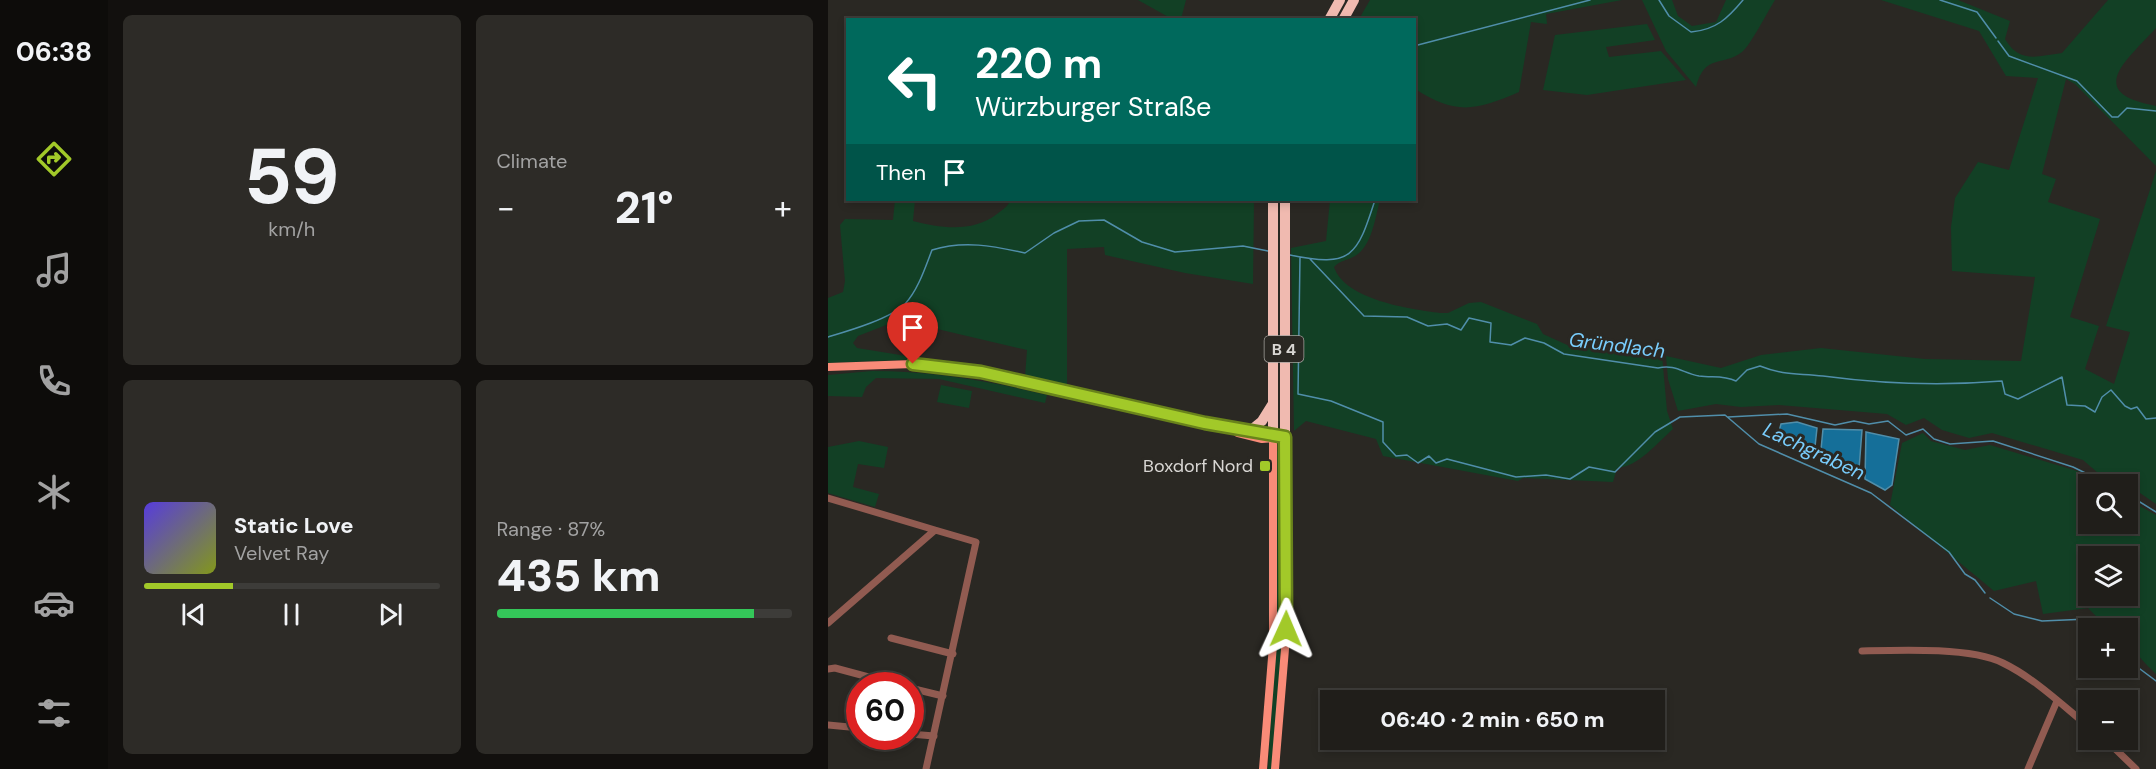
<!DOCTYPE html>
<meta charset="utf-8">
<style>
:root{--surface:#201e1a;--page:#2d2b27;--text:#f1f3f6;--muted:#a2a2a2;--line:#3d3c39;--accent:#a2c929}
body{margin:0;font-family:"DM Sans",sans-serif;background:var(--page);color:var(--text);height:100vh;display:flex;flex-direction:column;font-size:22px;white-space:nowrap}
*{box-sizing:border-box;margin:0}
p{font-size:20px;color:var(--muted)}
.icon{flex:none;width:33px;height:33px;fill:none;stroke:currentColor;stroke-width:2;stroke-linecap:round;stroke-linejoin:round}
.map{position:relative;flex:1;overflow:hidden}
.sheet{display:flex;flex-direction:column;gap:15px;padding:15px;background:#12100e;width:720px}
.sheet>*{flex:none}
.guide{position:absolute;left:18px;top:18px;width:570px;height:183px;border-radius:0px;box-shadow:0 3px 9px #0003,0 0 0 2px var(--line);background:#00695c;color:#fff;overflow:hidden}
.controls{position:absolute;left:1250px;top:474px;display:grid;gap:12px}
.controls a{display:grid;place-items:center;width:60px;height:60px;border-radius:0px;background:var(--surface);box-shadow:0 3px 9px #0003,0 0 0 2px var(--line);font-size:30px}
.speed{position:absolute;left:18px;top:672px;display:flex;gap:12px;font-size:30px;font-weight:700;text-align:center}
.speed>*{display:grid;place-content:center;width:78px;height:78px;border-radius:50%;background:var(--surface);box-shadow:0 3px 9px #0003,0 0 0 2px var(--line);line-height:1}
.speed .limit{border:9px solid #d22;background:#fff;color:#111}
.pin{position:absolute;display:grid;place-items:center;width:51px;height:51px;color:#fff;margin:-62px -26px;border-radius:50% 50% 50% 0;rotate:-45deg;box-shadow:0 0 6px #0007}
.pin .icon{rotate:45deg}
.me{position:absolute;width:66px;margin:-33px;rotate:1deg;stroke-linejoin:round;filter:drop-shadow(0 0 4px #0008)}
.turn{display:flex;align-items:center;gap:21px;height:126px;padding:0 30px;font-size:27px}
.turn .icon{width:78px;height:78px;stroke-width:2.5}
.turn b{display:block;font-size:42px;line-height:51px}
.then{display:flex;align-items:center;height:57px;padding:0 30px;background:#0003;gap:12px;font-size:22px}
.big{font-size:45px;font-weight:800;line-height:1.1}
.sheet .widget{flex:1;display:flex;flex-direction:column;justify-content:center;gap:9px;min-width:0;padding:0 21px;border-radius:9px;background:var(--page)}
.sheet .dial{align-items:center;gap:0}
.dial b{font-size:78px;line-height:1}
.song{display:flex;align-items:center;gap:18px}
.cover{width:72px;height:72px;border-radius:9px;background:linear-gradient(135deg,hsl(250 70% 55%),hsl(70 70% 35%))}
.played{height:6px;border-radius:3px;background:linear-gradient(90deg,var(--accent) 30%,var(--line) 30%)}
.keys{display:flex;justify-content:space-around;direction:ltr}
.heat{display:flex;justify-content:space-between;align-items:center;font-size:33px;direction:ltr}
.charge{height:9px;border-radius:4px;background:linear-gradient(90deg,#34c759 87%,var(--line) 0)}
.sheet .tiles{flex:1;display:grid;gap:15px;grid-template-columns:repeat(2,1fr)}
.trip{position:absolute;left:492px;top:690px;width:345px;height:60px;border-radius:0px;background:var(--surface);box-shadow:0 3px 9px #0003,0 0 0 2px var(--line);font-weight:800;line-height:60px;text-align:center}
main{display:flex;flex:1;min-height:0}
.dock{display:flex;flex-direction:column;width:108px;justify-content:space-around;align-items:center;background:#0d0c0a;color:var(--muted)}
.dock .icon{width:42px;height:42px}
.dock .selected{color:var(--accent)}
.dock b{font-size:27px;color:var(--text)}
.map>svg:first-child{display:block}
.green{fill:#124025;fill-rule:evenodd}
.water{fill:#156f99;stroke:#508eaa;stroke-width:1.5}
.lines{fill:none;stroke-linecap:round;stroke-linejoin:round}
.stream{stroke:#508eaa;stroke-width:1.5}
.minor{stroke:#915b51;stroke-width:7}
.major{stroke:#f98b78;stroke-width:8}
.highway{stroke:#f0bab0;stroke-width:10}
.route-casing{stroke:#69831b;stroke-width:15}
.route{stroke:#a2c929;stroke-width:10}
.poi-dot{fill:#a2c929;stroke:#2a2823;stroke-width:2}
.labels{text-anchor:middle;stroke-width:6;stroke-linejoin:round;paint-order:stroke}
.shield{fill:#2a2823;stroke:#a4a29e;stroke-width:1.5}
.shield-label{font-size:16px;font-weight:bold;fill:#d8d6d3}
.poi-label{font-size:18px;fill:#d8d6d3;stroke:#2a2823;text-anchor:end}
.water-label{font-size:20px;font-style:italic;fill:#79cdfc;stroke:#2a2823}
</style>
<main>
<nav class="dock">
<b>06:38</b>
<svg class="icon selected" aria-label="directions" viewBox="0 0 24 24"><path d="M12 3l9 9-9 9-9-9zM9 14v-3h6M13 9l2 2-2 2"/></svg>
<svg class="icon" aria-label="music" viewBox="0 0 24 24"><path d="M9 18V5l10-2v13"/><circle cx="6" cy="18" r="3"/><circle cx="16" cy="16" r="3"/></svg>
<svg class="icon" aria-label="phone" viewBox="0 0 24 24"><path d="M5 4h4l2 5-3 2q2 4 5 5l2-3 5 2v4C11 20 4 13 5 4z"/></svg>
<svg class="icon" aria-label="climate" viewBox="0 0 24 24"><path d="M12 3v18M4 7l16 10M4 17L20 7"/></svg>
<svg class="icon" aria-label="car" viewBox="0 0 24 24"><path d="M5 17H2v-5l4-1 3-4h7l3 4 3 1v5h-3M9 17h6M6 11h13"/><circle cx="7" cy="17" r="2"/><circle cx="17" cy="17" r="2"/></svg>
<svg class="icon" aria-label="filters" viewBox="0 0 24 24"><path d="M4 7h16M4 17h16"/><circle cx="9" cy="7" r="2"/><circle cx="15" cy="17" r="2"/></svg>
</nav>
<section class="sheet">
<div class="tiles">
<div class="widget dial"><b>59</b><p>km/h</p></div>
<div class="widget"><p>Climate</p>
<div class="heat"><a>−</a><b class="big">21°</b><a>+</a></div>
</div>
<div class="widget">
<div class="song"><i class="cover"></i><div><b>Static Love</b><p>Velvet Ray</p></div></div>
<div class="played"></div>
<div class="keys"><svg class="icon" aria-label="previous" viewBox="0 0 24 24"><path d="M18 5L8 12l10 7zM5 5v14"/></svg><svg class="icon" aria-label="pause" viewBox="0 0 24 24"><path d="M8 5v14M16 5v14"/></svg><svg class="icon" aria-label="next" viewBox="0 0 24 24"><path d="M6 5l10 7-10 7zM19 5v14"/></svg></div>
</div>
<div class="widget"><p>Range · 87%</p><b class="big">435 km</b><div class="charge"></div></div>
</div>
</section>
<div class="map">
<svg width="1328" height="769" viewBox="0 0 1328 769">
<rect width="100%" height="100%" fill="#2a2823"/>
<path class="green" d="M 310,0 L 358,0 L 353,19 L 344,19 Z
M 542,0 L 794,0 L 718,14 L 719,24 L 703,22 L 691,92 C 647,111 628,115 587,89 L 586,20 L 531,19 Z
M 814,0 L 844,0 L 850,16 L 864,26 L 888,22 L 898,0 L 947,0 C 940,11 922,46 914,52 C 894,67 877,53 868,87 L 838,51 Z
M 1053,0 L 1130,0 L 1182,21 L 1177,39 C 1192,64 1209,56 1234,53 L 1280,0 L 1328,0 L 1328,28 C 1298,61 1256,93 1328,106 L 1328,166 L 1247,84 L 1238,79 L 1214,174 L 1228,179 L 1220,202 L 1272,219 L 1242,317 L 1271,326 L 1257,369 L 1286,384 L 1302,332 L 1278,326 L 1328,171 L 1328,504 L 1299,484 L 1270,473 L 1255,460 L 1164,433 L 1141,438 L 1114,430 L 1096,418 L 1078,425 L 1059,414 L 951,405 L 913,407 L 888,404 L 850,411 L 840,379 L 838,356 L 893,368 L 933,355 L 993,348 L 1097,359 L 1193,361 L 1207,277 L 1124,271 L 1123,227 L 1127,198 L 1150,162 L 1181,170 L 1210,78 L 1178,76 L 1151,31 Z
M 819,24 L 827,40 L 778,47 L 781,57 L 833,51 L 858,80 L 759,95 L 715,90 L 727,35 Z
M 67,200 L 87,200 L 85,221 C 113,228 144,233 169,214 C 175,209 180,207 182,200 L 426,200 L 425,284 L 357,273 L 277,255 L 276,247 L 239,249 L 239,386 L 197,377 L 199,350 L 71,320 L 30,336 L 25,343 L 29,348 L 97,359 L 0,363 L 0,298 L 15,292 L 17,281 L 12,225 L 17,219 L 65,220 Z
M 502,200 L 552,200 C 547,218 544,246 527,256 C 519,261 512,260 506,267 C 517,300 582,309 612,313 L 620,313 L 641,303 L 653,302 L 709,324 L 715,334 L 748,349 L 790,346 L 834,355 L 839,411 L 845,429 C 829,443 810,467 789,468 L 785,482 L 695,478 L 690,481 L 555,456 L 548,439 L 478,421 L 466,431 L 463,248 L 498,241 Z
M 44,371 C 104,371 161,381 219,395 L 217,403 L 111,379 L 48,378 L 38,387 L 34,397 L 0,396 L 0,375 Z
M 113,385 L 144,391 L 141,408 L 109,402 Z
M 1095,433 L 1103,441 L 1137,450 L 1162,445 L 1249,471 L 1272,484 L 1260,484 L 1260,524 L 1299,524 L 1299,499 L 1328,515 L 1328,674 C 1316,662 1299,647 1299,628 L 1295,628 C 1288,617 1281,617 1269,617 L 1260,608 L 1215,614 L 1208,581 L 1166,591 L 1062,505 L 1074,443 ZM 1260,556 L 1299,556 L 1299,596 L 1260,596 Z
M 31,441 L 60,447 L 56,468 L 30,464 L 25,487 L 51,494 L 47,507 L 0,493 L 0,447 Z
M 448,451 L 450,451 L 454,639 L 444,769 L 440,769 L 448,639 Z"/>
<path class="water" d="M 969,422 L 989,428 L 986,456 L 948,443 L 953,424 Z
M 995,429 L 1034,430 L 1031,469 L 1025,474 L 992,460 Z
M 1038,432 L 1071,439 L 1064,485 L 1057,490 L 1037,479 Z"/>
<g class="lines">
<path class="stream" d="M 831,0 L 841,16 L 863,32 C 888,30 900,18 915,0
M 1112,0 L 1149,12 L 1168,38
M 1170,41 L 1181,56 L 1249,81 L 1284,117 L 1290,117 L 1299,108 L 1328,111
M 586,46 L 762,0
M 462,255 C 524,268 529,256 547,200
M 472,257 L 470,394 L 503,401 L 555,422 L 555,442 L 568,456 L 579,455 L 590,463 L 601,456 L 608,463 L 619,459 L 688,477 L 718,475 L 742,479 L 761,467 L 787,472 L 827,432 L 852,417 L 897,415 L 931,444 L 1043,493 L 1121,552 L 1137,574 L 1147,580 L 1157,593
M 482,259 L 536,316 L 579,317 L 600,326 L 619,324 L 633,330 L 641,318 L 663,323 L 662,342 L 683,345 L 697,338 L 716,343 L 736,354 L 830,368 C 847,364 855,373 871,376 C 884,378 895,375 908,381 L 919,370 L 932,366 C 957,376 970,373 995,376 C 1055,384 1114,386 1174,381 L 1177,394 L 1190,399 L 1234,377 L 1239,405 L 1257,406 L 1267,412 L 1274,397 L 1283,390 L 1297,406 L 1303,409 L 1309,407 L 1318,419 L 1328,418
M 0,337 C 20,331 62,319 77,304 C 90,290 97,268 104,250 C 136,240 165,246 197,253 L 226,233 L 251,221 L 276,220 L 314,242 L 347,252 L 415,246 L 440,251
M 900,417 L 959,414 L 1007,425 L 1026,421 L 1041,424 L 1060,421 L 1078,435 L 1095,429 L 1106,439 L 1122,444 L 1165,441 L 1245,467 L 1280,484
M 1299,494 L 1328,512
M 1162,598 L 1186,614 L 1214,621 L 1260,619 L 1284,628
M 1299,644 L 1308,666 L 1328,681"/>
<path class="minor" d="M 0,498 L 107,530
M 0,623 L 107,530 L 148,542 L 98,769
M 63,638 L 125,654
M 1034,651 C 1071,650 1143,647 1175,663 C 1206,678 1233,704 1260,726
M 0,669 L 7,668 L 74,686
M 82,688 L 115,696
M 0,725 L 32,728
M 82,734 L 106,736
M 1278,740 L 1308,769
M 1200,769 L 1229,701"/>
<path class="major" d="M 0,367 L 85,364 L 134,369 L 377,423 L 434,432 L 445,437
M 410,433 L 434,439 L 457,437 L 457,649 L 447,769
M 435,769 L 445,645 L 445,437"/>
<path class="highway" d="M 501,20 L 512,0
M 515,20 L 526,0
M 445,200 L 445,437
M 457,200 L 457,437
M 423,430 L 434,421 L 444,405"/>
</g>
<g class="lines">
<g class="route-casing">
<path id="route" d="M 85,364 L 153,372 L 377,423 L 457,437 L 458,629"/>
</g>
<use href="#route" class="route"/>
</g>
<rect class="poi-dot" x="431" y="460" width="12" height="12" rx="3"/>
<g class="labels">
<rect class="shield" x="436.5" y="336" width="39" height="26" rx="4.5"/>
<g class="shield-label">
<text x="456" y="355">B 4</text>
</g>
<g class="poi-label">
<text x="425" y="472">Boxdorf Nord</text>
</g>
<g class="water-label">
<text transform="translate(789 345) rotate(7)" y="7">Gründlach</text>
<text transform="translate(986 451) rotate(25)" y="7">Lachgraben</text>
</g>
</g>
</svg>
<div class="controls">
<a><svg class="icon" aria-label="search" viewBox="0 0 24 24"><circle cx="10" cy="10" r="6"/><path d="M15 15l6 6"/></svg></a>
<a><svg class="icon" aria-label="layers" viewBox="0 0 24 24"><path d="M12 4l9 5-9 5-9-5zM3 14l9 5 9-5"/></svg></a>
<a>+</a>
<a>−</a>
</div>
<div class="speed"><div class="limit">60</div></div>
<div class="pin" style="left:85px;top:364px;background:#d93025"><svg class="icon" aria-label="arrive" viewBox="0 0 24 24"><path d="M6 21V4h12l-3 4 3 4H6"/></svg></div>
<svg class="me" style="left:458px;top:629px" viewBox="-20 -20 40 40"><path d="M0-17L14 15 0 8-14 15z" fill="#a2c929" stroke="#fff" stroke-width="4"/></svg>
<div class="trip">06:40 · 2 min · 650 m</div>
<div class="guide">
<div class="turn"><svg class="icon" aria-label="left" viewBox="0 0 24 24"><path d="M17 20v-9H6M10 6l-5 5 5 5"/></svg><div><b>220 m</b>Würzburger Straße</div></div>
<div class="then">Then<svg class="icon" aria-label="arrive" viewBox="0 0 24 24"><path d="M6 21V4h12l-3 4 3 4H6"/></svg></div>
</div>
</div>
</main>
